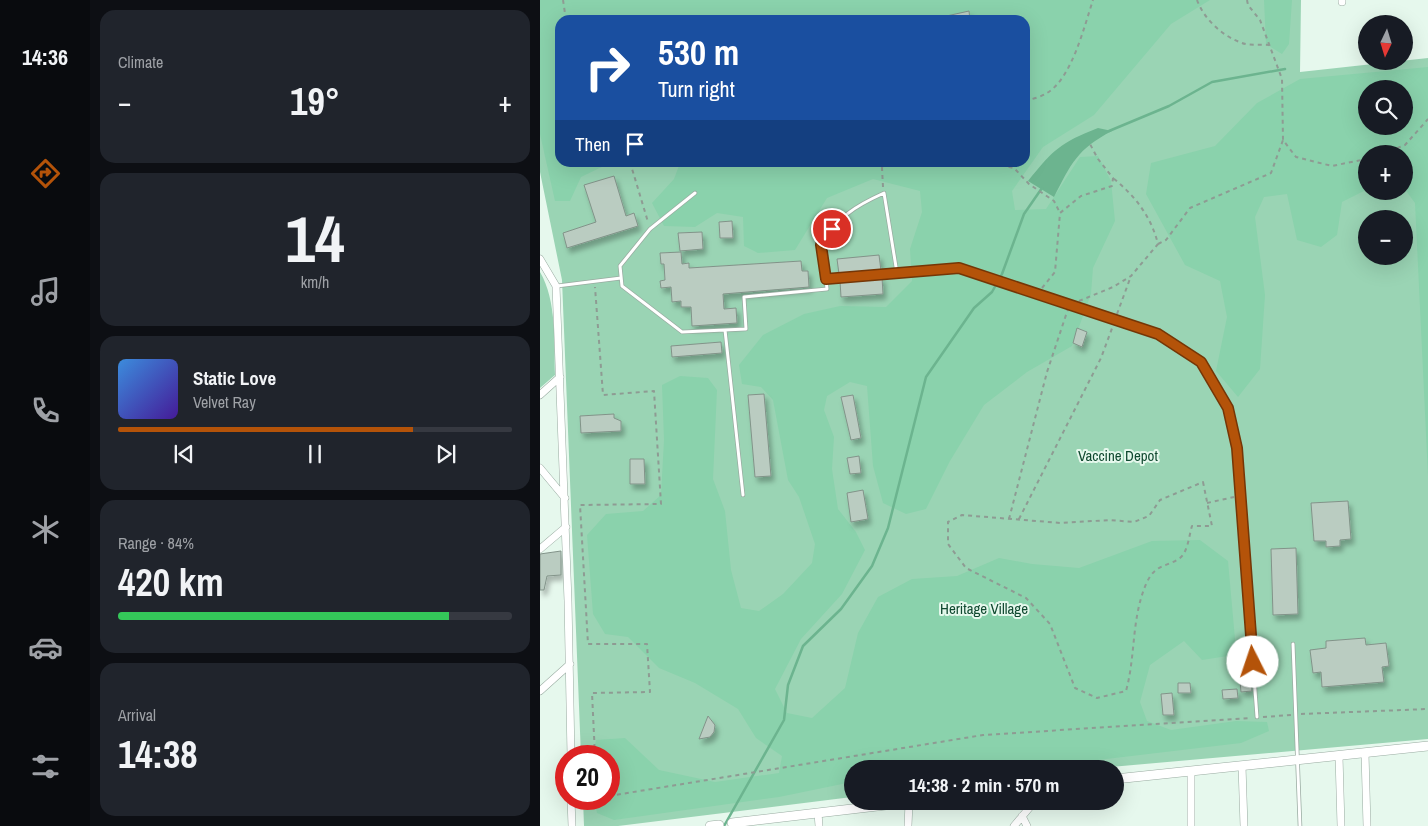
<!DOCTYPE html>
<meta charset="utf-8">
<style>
:root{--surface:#171b24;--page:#20242c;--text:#f1f3f6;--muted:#9ea1a6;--line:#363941;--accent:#b45309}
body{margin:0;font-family:"Archivo Narrow",sans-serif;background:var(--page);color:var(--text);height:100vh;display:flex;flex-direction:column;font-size:19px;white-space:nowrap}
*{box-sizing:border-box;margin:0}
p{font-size:16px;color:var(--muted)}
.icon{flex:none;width:28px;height:28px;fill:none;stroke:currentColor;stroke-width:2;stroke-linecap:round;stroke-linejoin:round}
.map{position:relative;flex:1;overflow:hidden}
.sheet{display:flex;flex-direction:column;gap:10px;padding:10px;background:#0d0f14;width:450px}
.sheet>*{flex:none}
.guide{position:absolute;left:15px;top:15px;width:475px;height:152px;border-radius:15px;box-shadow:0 5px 20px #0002;background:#1a4fa0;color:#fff;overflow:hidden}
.needle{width:32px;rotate:184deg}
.fabs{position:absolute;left:818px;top:15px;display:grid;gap:10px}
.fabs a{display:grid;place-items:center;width:55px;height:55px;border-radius:50%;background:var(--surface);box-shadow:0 5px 20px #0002;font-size:25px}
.speed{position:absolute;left:15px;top:745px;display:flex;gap:10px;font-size:25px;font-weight:700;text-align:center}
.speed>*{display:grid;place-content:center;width:65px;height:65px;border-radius:50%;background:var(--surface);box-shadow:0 5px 20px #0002;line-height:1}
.speed .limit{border:8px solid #d22;background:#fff;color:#111}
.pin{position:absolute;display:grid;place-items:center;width:42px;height:42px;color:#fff;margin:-21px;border:2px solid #fff;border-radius:50%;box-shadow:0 1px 5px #0007}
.me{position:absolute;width:55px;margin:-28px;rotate:356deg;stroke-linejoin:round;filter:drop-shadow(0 0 4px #0008)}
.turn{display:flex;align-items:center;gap:18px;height:105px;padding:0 20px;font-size:22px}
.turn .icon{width:65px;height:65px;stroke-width:2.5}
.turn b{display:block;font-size:35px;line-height:42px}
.then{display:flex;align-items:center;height:48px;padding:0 20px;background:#0003;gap:10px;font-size:19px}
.big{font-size:38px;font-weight:700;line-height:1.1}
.sheet .widget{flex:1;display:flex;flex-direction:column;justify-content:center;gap:8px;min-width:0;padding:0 18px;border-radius:15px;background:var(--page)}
.sheet .dial{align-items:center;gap:0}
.dial b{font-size:65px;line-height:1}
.song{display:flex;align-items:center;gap:15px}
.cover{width:60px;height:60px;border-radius:8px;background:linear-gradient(135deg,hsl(210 70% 55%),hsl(260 70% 35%))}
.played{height:5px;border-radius:2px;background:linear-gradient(90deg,var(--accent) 75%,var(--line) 75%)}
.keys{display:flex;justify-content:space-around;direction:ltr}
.heat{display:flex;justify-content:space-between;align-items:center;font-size:28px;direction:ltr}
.charge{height:8px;border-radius:4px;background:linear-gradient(90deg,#34c759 84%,var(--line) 0)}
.trip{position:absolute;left:304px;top:760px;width:280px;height:50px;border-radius:25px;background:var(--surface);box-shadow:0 5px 20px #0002;font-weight:700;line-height:50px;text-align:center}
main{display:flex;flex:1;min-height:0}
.dock{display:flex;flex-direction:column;width:90px;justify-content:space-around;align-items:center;background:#090b0e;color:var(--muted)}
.dock .icon{width:35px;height:35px}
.dock .selected{color:var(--accent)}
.dock b{font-size:22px;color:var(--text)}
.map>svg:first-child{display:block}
.green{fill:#9ad4b4;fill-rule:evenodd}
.forest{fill:#8ad2ac;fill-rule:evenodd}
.water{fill:#6cb48f}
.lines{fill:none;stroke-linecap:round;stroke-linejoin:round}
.stream{stroke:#6cb48f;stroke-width:2.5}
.building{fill:#baccc1;stroke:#829389;filter:url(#shadow)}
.service-casing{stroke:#99aba1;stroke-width:4.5}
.minor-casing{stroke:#99aba1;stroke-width:8}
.tertiary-casing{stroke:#99aba1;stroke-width:10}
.path{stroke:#8e9b93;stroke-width:2;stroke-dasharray:4 4;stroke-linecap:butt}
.service{stroke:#fff;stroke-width:3}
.minor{stroke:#fff;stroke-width:7}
.tertiary{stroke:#fff;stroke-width:9}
.route-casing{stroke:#753606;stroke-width:12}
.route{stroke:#b45309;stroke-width:9}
.labels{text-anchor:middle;stroke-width:4;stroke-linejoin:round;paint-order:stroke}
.park-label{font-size:15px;fill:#104930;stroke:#e6f8ed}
</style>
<main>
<nav class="dock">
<b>14:36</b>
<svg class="icon selected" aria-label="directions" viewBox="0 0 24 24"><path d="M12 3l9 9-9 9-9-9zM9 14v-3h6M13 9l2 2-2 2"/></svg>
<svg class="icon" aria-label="music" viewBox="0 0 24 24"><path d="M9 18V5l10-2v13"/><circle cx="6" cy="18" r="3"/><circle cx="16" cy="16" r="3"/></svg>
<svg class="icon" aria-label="phone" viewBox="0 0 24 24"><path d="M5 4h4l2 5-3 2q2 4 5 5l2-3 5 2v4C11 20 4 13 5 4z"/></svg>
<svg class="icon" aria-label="climate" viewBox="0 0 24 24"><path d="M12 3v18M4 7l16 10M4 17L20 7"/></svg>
<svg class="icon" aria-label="car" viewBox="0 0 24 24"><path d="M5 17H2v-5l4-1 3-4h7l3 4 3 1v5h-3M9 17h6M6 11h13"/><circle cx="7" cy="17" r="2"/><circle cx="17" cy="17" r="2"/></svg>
<svg class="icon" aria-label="filters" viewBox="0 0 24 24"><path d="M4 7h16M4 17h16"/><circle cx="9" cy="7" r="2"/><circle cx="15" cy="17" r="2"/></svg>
</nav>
<section class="sheet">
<div class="widget"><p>Climate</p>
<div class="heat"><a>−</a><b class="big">19°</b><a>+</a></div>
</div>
<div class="widget dial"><b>14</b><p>km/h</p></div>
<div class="widget">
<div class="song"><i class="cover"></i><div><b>Static Love</b><p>Velvet Ray</p></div></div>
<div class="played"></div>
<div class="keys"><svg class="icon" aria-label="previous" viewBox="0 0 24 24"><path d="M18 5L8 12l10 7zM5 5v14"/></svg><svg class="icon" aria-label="pause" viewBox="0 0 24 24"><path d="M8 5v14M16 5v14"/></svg><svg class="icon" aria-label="next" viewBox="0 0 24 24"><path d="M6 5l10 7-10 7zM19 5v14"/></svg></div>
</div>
<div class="widget"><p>Range · 84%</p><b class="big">420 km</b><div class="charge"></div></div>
<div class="widget"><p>Arrival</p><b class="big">14:38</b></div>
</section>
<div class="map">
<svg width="888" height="826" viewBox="0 0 888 826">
<defs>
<filter id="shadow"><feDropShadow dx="3" dy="5" stdDeviation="2.5" flood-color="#0004"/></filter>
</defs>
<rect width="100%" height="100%" fill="#e6f8ed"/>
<path class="green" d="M 0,0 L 761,0 L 760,72 L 888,58 L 888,739 L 548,769 L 312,769 L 312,797 L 78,826 L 44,826 L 43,799 L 69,799 L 69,756 L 41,756 L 22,280 L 0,172 ZM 20,20 L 485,20 L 485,162 L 20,162 ZM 826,89 L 864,89 L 864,126 L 826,126 ZM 826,154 L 864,154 L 864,191 L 826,191 ZM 826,219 L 864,219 L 864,256 L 826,256 Z
M 0,272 C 17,301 14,343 15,375 L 0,388 Z"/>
<path class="forest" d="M 0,0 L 670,0 L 631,24 L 554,115 L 503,147 L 472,191 L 475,210 L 506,209 L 540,157 L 558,156 L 571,181 L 575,221 L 553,268 L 551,294 L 532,346 L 487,372 L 444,405 L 410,461 L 386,509 L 366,514 L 343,503 L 333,466 L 327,386 L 310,382 L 287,396 L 284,410 L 294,437 L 292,469 L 298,509 L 316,532 L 325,550 L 302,594 L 261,639 L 235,689 L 247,713 L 272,718 L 305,688 L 318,633 L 338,597 L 372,579 L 417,576 L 459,558 L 492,564 L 539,568 L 612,541 L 660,540 L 688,561 L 695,639 L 694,655 L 662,660 L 644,641 L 610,665 L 600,702 L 607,721 L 631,730 L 696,721 L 727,722 L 729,731 L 701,743 L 482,769 L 312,769 L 312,782 L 239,797 L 74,820 L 57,813 L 54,799 L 69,799 L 69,756 L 53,756 L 56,740 L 85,738 L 119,770 L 175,782 L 239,773 L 242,756 L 216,738 L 198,709 L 155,683 L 119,668 L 88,637 L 65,634 L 53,614 L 47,535 L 66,514 L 103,511 L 121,495 L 124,440 L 122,385 L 140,376 L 168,378 L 177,390 L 173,479 L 185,511 L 191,570 L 201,608 L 219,611 L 243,594 L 272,563 L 275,544 L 259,497 L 248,480 L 233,400 L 221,387 L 202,384 L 199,365 L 223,335 L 264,314 L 300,306 L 346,307 L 372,281 L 370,249 L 382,212 L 380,191 L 333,179 L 287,198 L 255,250 L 218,253 L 204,246 L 203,217 L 177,213 L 155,227 L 124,226 L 112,203 L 134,179 L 140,163 L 485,162 L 485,20 L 20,20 L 20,162 L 70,163 L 41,177 L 30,201 L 15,201 L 0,134 Z
M 724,0 L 752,0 L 749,44 L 742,54 L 726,44 Z
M 888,67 L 888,476 L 875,203 L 864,188 L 864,154 L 826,154 L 826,190 L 802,202 L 797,235 L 781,247 L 757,240 L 747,194 L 724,197 L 715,217 L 725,295 L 720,369 L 698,397 L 676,371 L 687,317 L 680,281 L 645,265 L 606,194 L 611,163 L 675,146 L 717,103 L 760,79 ZM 826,89 L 864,89 L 864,126 L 826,126 Z"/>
<path class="water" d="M 558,128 L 572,131 C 537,149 531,164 514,197 L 488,181 C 514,149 520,143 558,128 Z"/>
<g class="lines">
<path class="stream" d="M 569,131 L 629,106 L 672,82 L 745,69
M 184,826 L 244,720 L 248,685 L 263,646 L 301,609 L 332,566 L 348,528 L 386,377 L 434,308 L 452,292 L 462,274 L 484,214 L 502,188"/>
</g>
<path class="building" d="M 429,11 L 430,20 L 402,20 L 402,17 Z
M 74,176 L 86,216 L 94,213 L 98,226 L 27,248 L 23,233 L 56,222 L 44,185 Z
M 192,221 L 193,238 L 180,238 L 179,222 Z
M 162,232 L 163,249 L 140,251 L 138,233 Z
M 141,252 L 142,264 L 149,263 L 149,268 L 261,261 L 262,271 L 268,271 L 269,287 L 183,294 L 184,309 L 196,308 L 197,323 L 152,326 L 151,307 L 141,307 L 141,301 L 132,302 L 131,287 L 121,288 L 120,281 L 125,280 L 124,264 L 121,264 L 120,253 Z
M 339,255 L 341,271 L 299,274 L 297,259 Z
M 342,277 L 343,294 L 301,297 L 300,281 Z
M 537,328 L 547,332 L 542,347 L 533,343 Z
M 181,342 L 182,353 L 132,357 L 131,346 Z
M 224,394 L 231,476 L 215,477 L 208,395 Z
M 313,395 L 321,438 L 311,440 L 301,397 Z
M 74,414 L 74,418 L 81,421 L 81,431 L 41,433 L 40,416 Z
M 319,456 L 321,473 L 310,474 L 307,458 Z
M 90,459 L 104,459 L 105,484 L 90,484 Z
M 323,490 L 328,519 L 311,522 L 307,493 Z
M 808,501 L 811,539 L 800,540 L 800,546 L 786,547 L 786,541 L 774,541 L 771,503 Z
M 756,548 L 758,614 L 733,615 L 731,549 Z
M 21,551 L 21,575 L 7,576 L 4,590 L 0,590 L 0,554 Z
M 825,638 L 826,645 L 846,643 L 849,666 L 842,667 L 844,682 L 782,687 L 781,672 L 773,673 L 770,650 L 786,648 L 786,641 Z
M 710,669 L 712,691 L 701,692 L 699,670 Z
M 638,683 L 650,683 L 651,693 L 638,693 Z
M 697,689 L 698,698 L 683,699 L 682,690 Z
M 632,693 L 634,715 L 623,715 L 621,694 Z
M 168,716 L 175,725 L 174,732 L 170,737 L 159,739 Z"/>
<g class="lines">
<g class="service-casing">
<path id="service" d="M 155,193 L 110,229 L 80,266 L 82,286 L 142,332 L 206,329 L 204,297 L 287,289 L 286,279 L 419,267 L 618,333 L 661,362 L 688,408 L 697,448 L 717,717
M 286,279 L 281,245 C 300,216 313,207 344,193 L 357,273
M 17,286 L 81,278
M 185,330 L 203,495
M 753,644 L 760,826"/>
</g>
<g class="minor-casing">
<path id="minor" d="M 802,0 L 802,2
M 0,259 L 16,286 L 28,601 L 31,756
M 0,395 L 20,377
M 0,468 L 25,498
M 0,549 L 26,527
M 0,691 L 30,664
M 825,753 L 827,826
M 799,756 L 801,826
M 702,766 L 704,826
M 31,799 L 32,826
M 278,813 L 279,826
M 482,816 L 487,826
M 368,826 L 369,803
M 474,826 L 495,801
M 651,826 L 651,771"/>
</g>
<g class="tertiary-casing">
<path id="tertiary" d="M 575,779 L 888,746
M 192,823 L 380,801
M 170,826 L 179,825"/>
</g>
<path class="path" d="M 23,0 L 26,20
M 657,0 C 664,19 682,36 702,43 C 709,46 721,44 729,45
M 707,0 L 708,5 L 720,20 L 742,79 L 743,140 L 756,157 L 792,166 L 826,159
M 485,101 C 492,99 501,97 507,93 C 532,78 544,27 553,0
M 842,154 L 865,145 L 888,119
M 90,162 L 108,222
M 445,162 L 474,168 L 489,184 L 514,201 L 520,213
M 343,187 L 342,168 L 345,162
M 618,244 L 626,240 L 650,208 L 731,173 L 743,140
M 502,288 L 515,272 L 520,213 L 541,196 L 572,186 L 573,178 L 558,159 L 550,144
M 539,301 L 573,287 L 591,276 L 618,244 C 611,216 595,196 573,178
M 577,314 L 591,276
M 663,482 L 672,526 L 652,526 C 649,535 648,552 640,558 C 628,567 616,563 607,582 C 591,617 596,655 586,691 L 557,698 L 535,688 L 510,624 L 486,598 L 426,568 L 408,544 L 408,522 L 422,515 L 521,523 L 570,520 L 594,522 L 609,516 L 620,500 Z
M 667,503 L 694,497
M 469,519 L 507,372 L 528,309
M 479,519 L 561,358 L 574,323
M 761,714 L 888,709
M 723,717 L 751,715
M 55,756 L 52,693 L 110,692 L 107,644 L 48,644 L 40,505 L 121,504 L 114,391 L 63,395 L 55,287
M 69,796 L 443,735 L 711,718"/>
<use href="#service" class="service"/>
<use href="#minor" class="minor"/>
<use href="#tertiary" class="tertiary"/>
</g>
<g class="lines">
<g class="route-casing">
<path id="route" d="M 292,229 L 281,245 L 286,279 L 419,268 L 618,334 L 661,362 L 688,408 L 697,448 L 713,662"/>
</g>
<use href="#route" class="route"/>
</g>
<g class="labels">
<g class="park-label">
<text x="578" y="461">Vaccine Depot</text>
<text x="444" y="614">Heritage Village</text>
</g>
</g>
</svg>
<div class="fabs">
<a><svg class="needle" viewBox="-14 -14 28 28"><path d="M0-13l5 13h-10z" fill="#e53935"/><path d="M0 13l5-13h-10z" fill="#9ea1a6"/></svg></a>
<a><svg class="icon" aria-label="search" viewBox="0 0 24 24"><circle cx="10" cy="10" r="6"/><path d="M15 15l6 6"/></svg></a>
<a>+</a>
<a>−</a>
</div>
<div class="speed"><div class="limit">20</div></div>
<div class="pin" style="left:292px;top:229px;background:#d93025"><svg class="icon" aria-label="arrive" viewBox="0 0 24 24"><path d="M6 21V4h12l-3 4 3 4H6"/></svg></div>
<svg class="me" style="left:713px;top:662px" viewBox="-20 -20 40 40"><circle r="19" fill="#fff"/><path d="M0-13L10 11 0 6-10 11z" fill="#b45309"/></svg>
<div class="trip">14:38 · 2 min · 570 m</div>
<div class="guide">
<div class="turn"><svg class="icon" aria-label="right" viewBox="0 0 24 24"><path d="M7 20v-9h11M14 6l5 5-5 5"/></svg><div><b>530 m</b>Turn right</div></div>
<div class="then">Then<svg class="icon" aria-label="arrive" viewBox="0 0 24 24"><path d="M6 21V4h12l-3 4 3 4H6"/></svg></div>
</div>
</div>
</main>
